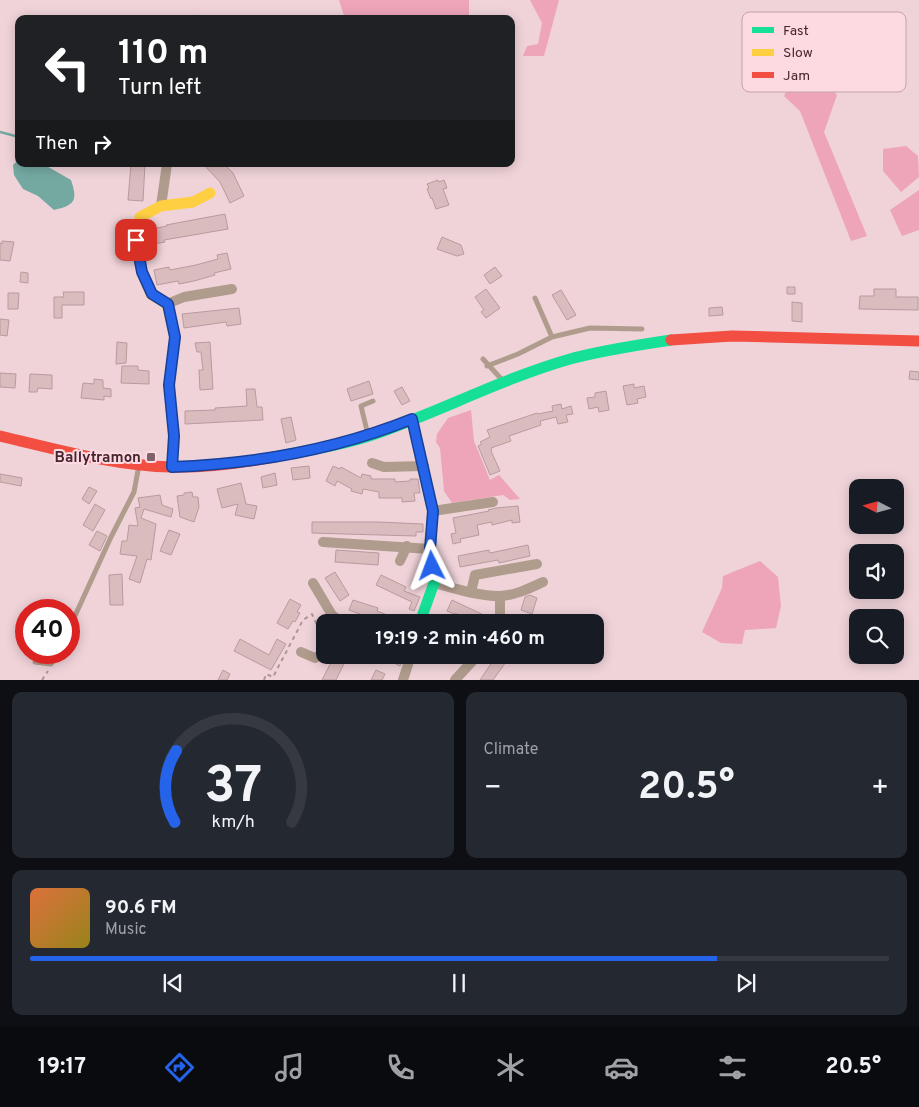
<!DOCTYPE html>
<meta charset="utf-8">
<style>
:root{--surface:#171b24;--page:#242831;--text:#f1f3f6;--muted:#9ea1a6;--line:#363941;--accent:#2563eb}
body{margin:0;font-family:Overpass,sans-serif;background:var(--page);color:var(--text);height:100vh;display:flex;flex-direction:column;font-size:19px;white-space:nowrap}
*{box-sizing:border-box;margin:0}
p{font-size:16px;color:var(--muted)}
.icon{flex:none;width:28px;height:28px;fill:none;stroke:currentColor;stroke-width:2;stroke-linecap:round;stroke-linejoin:round}
.map{position:relative;height:680px;overflow:hidden}
.details{display:flex;flex-direction:column;gap:12px;padding:12px;background:#0d0f14;flex:1}
.details>*{flex:none}
.banner{position:absolute;left:15px;top:15px;width:500px;height:152px;border-radius:10px;box-shadow:0 2px 12px #0003;background:#202124;color:#fff;overflow:hidden}
.needle{width:32px;rotate:276deg}
.fabs{position:absolute;left:849px;top:479px;display:grid;gap:10px}
.fabs a{display:grid;place-items:center;width:55px;height:55px;border-radius:10px;background:var(--surface);box-shadow:0 2px 12px #0003;font-size:25px}
.speed{position:absolute;left:15px;top:599px;display:flex;gap:10px;font-size:25px;font-weight:700;text-align:center}
.speed>*{display:grid;place-content:center;width:65px;height:65px;border-radius:50%;background:var(--surface);box-shadow:0 2px 12px #0003;line-height:1}
.speed .limit{border:8px solid #d22;background:#fff;color:#111}
.pin{position:absolute;display:grid;place-items:center;width:42px;height:42px;color:#fff;margin:-21px;border-radius:10px;box-shadow:0 2px 8px #0006}
.me{position:absolute;width:55px;margin:-28px;rotate:357deg;stroke-linejoin:round;filter:drop-shadow(0 0 4px #0008)}
.turn{display:flex;align-items:center;gap:18px;height:105px;padding:0 20px;font-size:22px}
.turn .icon{width:65px;height:65px;stroke-width:2.5}
.turn b{display:block;font-size:35px;line-height:42px}
.then{display:flex;align-items:center;height:48px;padding:0 20px;background:#0003;gap:10px;font-size:19px}
.big{font-size:38px;font-weight:700;line-height:1.1}
.details .tile{flex:1;display:flex;flex-direction:column;justify-content:center;gap:8px;min-width:0;padding:0 18px;border-radius:10px;background:var(--page)}
.details .dial{align-items:center;gap:0}
.dial svg{height:130px;overflow:visible;fill:none;stroke:var(--line);stroke-width:7;stroke-linecap:round;text-anchor:middle}
.dial text{fill:var(--text);stroke:none}
.song{display:flex;align-items:center;gap:15px}
.cover{width:60px;height:60px;border-radius:8px;background:linear-gradient(135deg,hsl(20 70% 55%),hsl(50 70% 35%))}
.played{height:5px;border-radius:2px;background:linear-gradient(90deg,var(--accent) 80%,var(--line) 80%)}
.keys{display:flex;justify-content:space-around;direction:ltr}
.heat{display:flex;justify-content:space-between;align-items:center;font-size:28px;direction:ltr}
.details .tiles{flex:1;display:grid;gap:12px;grid-template-columns:1fr 1fr}
.tile:last-child{grid-column:span 2}
.trip{position:absolute;left:316px;top:614px;width:288px;height:50px;border-radius:10px;background:var(--surface);box-shadow:0 2px 12px #0003;font-weight:700;line-height:50px;text-align:center}
.tab-bar{display:flex;height:80px;justify-content:space-around;align-items:center;background:#090b0e;color:var(--muted)}
.tab-bar .icon{width:35px;height:35px}
.tab-bar .on{color:var(--accent)}
.tab-bar b{font-size:22px;color:var(--text)}
.map>svg:first-child{display:block}
.green{fill:#eea4b9}
.water{fill:#74a9a2}
.lines{fill:none;stroke-linecap:round;stroke-linejoin:round}
.stream{stroke:#74a9a2;stroke-width:2.5}
.building{fill:#dabcbf;stroke:#b79b9e}
.path{stroke:#ac9892;stroke-width:2;stroke-dasharray:4 4;stroke-linecap:butt}
.lane{stroke:#b09c8d;stroke-width:5}
.street{stroke:#b09c8d;stroke-width:10}
.fast{stroke:#16e098;stroke-width:11}
.slow{stroke:#ffcf43;stroke-width:11}
.jam{stroke:#f24e42;stroke-width:11}
.route-casing{stroke:#184099;stroke-width:12}
.route{stroke:#2563eb;stroke-width:9}
.poi-dot{fill:#81626a;stroke:#fdd9e1;stroke-width:2}
.labels{text-anchor:middle;stroke-width:4;stroke-linejoin:round;paint-order:stroke}
.poi-label{font-size:15px;font-weight:bold;fill:#46252e;stroke:#fdd9e1;text-anchor:end}
.key{fill:#fdd9e1;stroke:#c6a3ab;stroke-width:1}
.key-label{font-size:14px;fill:#46252e}
</style>
<div class="map">
<svg width="919" height="680" viewBox="0 0 919 680">
<rect width="100%" height="100%" fill="#efd3d9"/>
<path class="green" d="M 339,0 L 469,0 L 469,18 L 479,19 L 345,19 Z
M 530,0 L 559,0 L 544,56 L 523,56 L 527,46 L 538,44 L 542,23 Z
M 798,67 L 822,77 L 837,95 L 824,132 L 867,236 L 851,241 L 800,111 L 784,96 Z
M 906,146 L 918,156 L 919,177 L 901,192 L 883,171 L 883,149 Z
M 919,190 L 919,230 L 902,236 L 890,210 Z
M 471,410 L 474,441 L 490,480 L 499,475 L 520,499 L 510,500 L 503,495 L 452,503 L 444,491 L 440,448 L 436,442 L 437,434 L 448,418 Z
M 760,561 L 778,577 L 781,606 L 776,628 L 745,630 L 742,644 L 721,643 L 702,632 L 722,588 L 723,576 Z"/>
<path class="water" d="M 19,159 L 19,164 L 43,164 L 71,180 C 78,201 75,205 54,210 L 38,196 L 23,189 L 14,175 L 13,165 Z"/>
<g class="lines">
<path class="stream" d="M 196,19 L 196,16
M 0,132 L 19,137"/>
</g>
<path class="building" d="M 131,164 L 145,164 L 143,201 L 128,200 Z
M 203,164 L 224,164 L 233,173 L 244,196 L 230,203 L 220,182 Z
M 438,180 L 439,182 L 444,180 L 447,188 L 443,189 L 449,205 L 436,209 L 432,198 L 431,199 L 427,189 L 429,188 L 427,184 Z
M 225,214 L 228,229 L 164,240 L 165,242 L 149,245 L 147,230 L 167,226 L 166,225 Z
M 442,237 L 461,245 L 464,254 L 457,256 L 437,249 Z
M 2,241 L 14,242 L 10,261 L 0,260 L 0,243 L 2,244 Z
M 227,253 L 231,269 L 214,273 L 215,275 L 194,281 L 179,284 L 178,281 L 157,285 L 154,270 L 169,267 L 170,270 L 196,265 L 218,259 L 217,255 Z
M 495,267 L 502,276 L 490,284 L 484,275 Z
M 21,272 L 28,273 L 28,283 L 20,282 Z
M 787,287 L 795,287 L 795,294 L 787,294 Z
M 486,289 L 500,308 L 486,318 L 481,312 L 484,310 L 475,297 Z
M 874,289 L 896,289 L 896,297 L 918,297 L 918,310 L 859,309 L 860,296 L 874,296 Z
M 561,290 L 576,315 L 567,320 L 552,295 Z
M 63,292 L 84,292 L 84,305 L 62,305 L 62,318 L 54,318 L 54,297 L 64,297 Z
M 8,293 L 19,293 L 18,309 L 8,309 Z
M 792,302 L 802,303 L 802,322 L 792,321 Z
M 722,307 L 723,315 L 709,316 L 709,308 Z
M 239,308 L 241,324 L 227,326 L 226,322 L 184,328 L 182,314 Z
M 0,319 L 9,320 L 7,336 L 0,335 Z
M 117,342 L 127,343 L 126,363 L 116,364 Z
M 210,342 L 213,389 L 200,390 L 199,370 L 203,370 L 201,352 L 197,352 L 195,343 Z
M 122,366 L 138,366 L 138,370 L 149,371 L 149,384 L 121,383 Z
M 910,371 L 919,372 L 919,380 L 909,379 Z
M 0,373 L 16,374 L 15,388 L 0,387 Z
M 30,374 L 52,375 L 52,389 L 38,388 L 37,392 L 29,392 Z
M 94,379 L 103,380 L 103,388 L 111,389 L 111,397 L 104,396 L 104,400 L 81,398 L 83,383 L 94,384 Z
M 369,381 L 373,394 L 351,401 L 347,389 Z
M 634,384 L 634,388 L 644,386 L 646,397 L 637,399 L 638,403 L 627,405 L 623,386 Z
M 402,387 L 410,401 L 402,405 L 394,391 Z
M 246,389 L 255,389 L 257,407 L 262,407 L 263,420 L 185,424 L 185,411 L 215,410 L 215,408 L 247,406 Z
M 606,391 L 609,410 L 599,412 L 598,407 L 589,409 L 587,398 L 595,397 L 595,393 Z
M 561,404 L 562,409 L 571,406 L 573,414 L 566,415 L 568,422 L 558,424 L 556,417 L 540,421 L 541,425 L 509,436 L 511,441 L 491,448 L 492,450 L 491,451 L 500,471 L 490,475 L 478,446 L 482,444 L 480,442 L 490,437 L 487,430 L 537,413 L 538,414 L 553,411 L 552,406 Z
M 291,417 L 296,440 L 286,443 L 281,419 Z
M 309,466 L 310,478 L 293,480 L 291,468 Z
M 333,466 L 340,469 L 341,467 L 361,478 L 362,474 L 371,476 L 371,479 L 395,479 L 395,482 L 410,481 L 410,479 L 418,479 L 420,493 L 414,493 L 415,501 L 402,502 L 402,498 L 379,498 L 379,492 L 363,489 L 362,494 L 351,491 L 352,489 L 337,481 L 335,486 L 326,481 Z
M 275,473 L 277,485 L 263,488 L 261,477 Z
M 0,474 L 22,478 L 21,486 L 0,482 Z
M 241,483 L 246,504 L 257,506 L 254,519 L 235,515 L 238,504 L 222,508 L 217,489 Z
M 89,487 L 97,491 L 89,504 L 82,499 Z
M 192,492 L 193,497 L 198,497 L 199,507 L 194,522 L 180,517 L 177,496 L 184,495 L 184,493 Z
M 160,495 L 162,505 L 173,509 L 171,517 L 144,509 L 141,518 L 156,524 L 151,560 L 147,559 L 140,583 L 129,579 L 137,556 L 120,554 L 122,541 L 127,541 L 129,525 L 138,526 L 135,508 L 140,507 L 138,498 Z
M 95,504 L 105,510 L 93,531 L 83,525 Z
M 518,506 L 520,522 L 512,523 L 512,520 L 492,525 L 492,522 L 477,525 L 479,535 L 460,539 L 461,542 L 453,544 L 451,534 L 456,533 L 453,518 L 489,511 L 488,510 L 496,508 Z
M 312,522 L 378,522 L 423,524 L 423,532 L 416,532 L 416,536 L 344,534 L 312,533 Z
M 169,530 L 180,534 L 171,555 L 160,551 Z
M 97,531 L 107,536 L 100,551 L 89,545 Z
M 528,545 L 530,556 L 499,563 L 498,560 L 460,567 L 458,556 L 489,550 L 490,553 Z
M 336,550 L 379,553 L 378,565 L 335,562 Z
M 335,572 L 349,595 L 340,601 L 325,578 Z
M 122,574 L 123,605 L 110,605 L 109,575 Z
M 381,575 L 406,587 L 404,591 L 420,597 L 414,611 L 409,609 L 412,602 L 376,585 Z
M 530,595 L 537,598 L 532,614 L 521,610 L 525,597 Z
M 290,599 L 301,605 L 297,612 L 300,613 L 295,622 L 293,621 L 288,629 L 277,623 Z
M 353,600 L 378,608 L 377,611 L 405,622 L 382,622 L 349,610 Z
M 452,600 L 488,617 L 485,622 L 474,622 L 455,613 L 454,614 L 447,611 Z
M 240,639 L 269,655 L 277,639 L 286,644 L 271,670 L 234,651 Z
M 335,655 L 348,655 L 336,680 L 322,680 Z
M 378,655 L 404,655 L 400,666 Z
M 497,655 L 511,655 L 493,680 L 480,680 Z
M 223,670 L 230,674 L 227,680 L 218,680 Z
M 376,670 L 385,674 L 382,680 L 371,680 Z"/>
<g class="lines">
<path class="path" d="M 42,680 L 48,671
M 264,680 L 266,674 L 273,677 L 303,620 L 312,614 L 317,625 L 325,628"/>
<path class="lane" d="M 535,298 L 552,337
M 483,359 L 504,382
M 487,366 L 518,354 L 552,337 L 590,328 L 642,329
M 368,435 L 361,406 L 373,401
M 69,629 L 111,537 L 134,492 L 139,465
M 35,662 L 51,664 L 58,652"/>
<path class="street" d="M 161,206 L 167,164
M 167,304 L 184,297 L 232,289
M 372,463 L 384,467 L 424,466
M 433,511 L 493,502
M 323,542 L 430,549
M 400,561 L 407,546
M 313,583 L 332,615 L 342,622
M 434,583 C 454,588 477,596 499,596 C 514,596 530,588 543,582
M 471,592 L 475,575 L 537,564
M 498,622 L 500,618 L 500,596
M 301,652 L 315,658 L 325,652
M 403,680 L 411,655
M 455,680 L 478,655"/>
<path class="fast" d="M 412,419 L 433,511 L 430,549 L 434,583 L 420,622
M 274,457 C 309,450 344,445 378,433 C 443,410 504,378 570,359 C 603,350 638,345 671,340"/>
<path class="slow" d="M 172,467 L 174,436 L 169,385 L 175,337 L 167,304 L 151,294 L 142,272 L 136,240 L 140,217 L 161,206 L 193,202 L 210,193"/>
<path class="jam" d="M 671,340 L 732,336 L 919,341
M 0,436 C 56,449 115,466 172,467 C 206,468 241,463 274,457"/>
</g>
<g class="lines">
<g class="route-casing">
<path id="route" d="M 136,240 L 142,272 L 152,294 L 168,304 L 175,337 L 169,385 L 174,436 L 172,467 C 254,464 335,450 412,419 L 433,511 L 430,549 L 432,566"/>
</g>
<use href="#route" class="route"/>
</g>
<rect class="poi-dot" x="146" y="452" width="10" height="10" rx="2.5"/>
<g class="labels">
<g class="poi-label">
<text x="141" y="462">Ballytramon</text>
</g>
</g>
<rect x="742" y="12" width="164" height="80" rx="8" class="key"/>
<rect x="752" y="27" width="22" height="6" fill="#16e098"/>
<rect x="752" y="49" width="22" height="7" fill="#ffcf43"/>
<rect x="752" y="72" width="22" height="6" fill="#f24e42"/>
<g class="key-label">
<text x="783" y="35">Fast</text>
<text x="783" y="57">Slow</text>
<text x="783" y="80">Jam</text>
</g>
</svg>
<div class="fabs">
<a><svg class="needle" viewBox="-14 -14 28 28"><path d="M0-13l5 13h-10z" fill="#e53935"/><path d="M0 13l5-13h-10z" fill="#9ea1a6"/></svg></a>
<a><svg class="icon" aria-label="sound" viewBox="0 0 24 24"><path d="M4 9h4l5-4v14l-5-4H4zM17 9q2 3 0 6"/></svg></a>
<a><svg class="icon" aria-label="search" viewBox="0 0 24 24"><circle cx="10" cy="10" r="6"/><path d="M15 15l6 6"/></svg></a>
</div>
<div class="speed"><div class="limit">40</div></div>
<div class="pin" style="left:136px;top:240px;background:#d93025"><svg class="icon" aria-label="arrive" viewBox="0 0 24 24"><path d="M6 21V4h12l-3 4 3 4H6"/></svg></div>
<svg class="me" style="left:432px;top:566px" viewBox="-20 -20 40 40"><path d="M0-17L14 15 0 8-14 15z" fill="#2563eb" stroke="#fff" stroke-width="4"/></svg>
<div class="trip">19:19 · 2 min · 460 m</div>
<div class="banner">
<div class="turn"><svg class="icon" aria-label="left" viewBox="0 0 24 24"><path d="M17 20v-9H6M10 6l-5 5 5 5"/></svg><div><b>110 m</b>Turn left</div></div>
<div class="then">Then<svg class="icon" aria-label="right" viewBox="0 0 24 24"><path d="M7 20v-9h11M14 6l5 5-5 5"/></svg></div>
</div>
</div>
<section class="details">
<div class="tiles">
<div class="tile dial"><svg viewBox="0 0 100 80">
<path d="M14 69A42 42 0 1 1 86 69"/>
<path d="M14 69A42 42 0 0 1 15 25" stroke="#2563eb"/>
<text x="50" y="56" font-size="32" font-weight="700">37</text>
<text x="50" y="72" font-size="11">km/h</text>
</svg></div>
<div class="tile"><p>Climate</p>
<div class="heat"><a>−</a><b class="big">20.5°</b><a>+</a></div>
</div>
<div class="tile">
<div class="song"><i class="cover"></i><div><b>90.6 FM</b><p>Music</p></div></div>
<div class="played"></div>
<div class="keys"><svg class="icon" aria-label="previous" viewBox="0 0 24 24"><path d="M18 5L8 12l10 7zM5 5v14"/></svg><svg class="icon" aria-label="pause" viewBox="0 0 24 24"><path d="M8 5v14M16 5v14"/></svg><svg class="icon" aria-label="next" viewBox="0 0 24 24"><path d="M6 5l10 7-10 7zM19 5v14"/></svg></div>
</div>
</div>
</section>
<nav class="tab-bar">
<b>19:17</b>
<svg class="icon on" aria-label="directions" viewBox="0 0 24 24"><path d="M12 3l9 9-9 9-9-9zM9 14v-3h6M13 9l2 2-2 2"/></svg>
<svg class="icon" aria-label="music" viewBox="0 0 24 24"><path d="M9 18V5l10-2v13"/><circle cx="6" cy="18" r="3"/><circle cx="16" cy="16" r="3"/></svg>
<svg class="icon" aria-label="phone" viewBox="0 0 24 24"><path d="M5 4h4l2 5-3 2q2 4 5 5l2-3 5 2v4C11 20 4 13 5 4z"/></svg>
<svg class="icon" aria-label="climate" viewBox="0 0 24 24"><path d="M12 3v18M4 7l16 10M4 17L20 7"/></svg>
<svg class="icon" aria-label="car" viewBox="0 0 24 24"><path d="M5 17H2v-5l4-1 3-4h7l3 4 3 1v5h-3M9 17h6M6 11h13"/><circle cx="7" cy="17" r="2"/><circle cx="17" cy="17" r="2"/></svg>
<svg class="icon" aria-label="filters" viewBox="0 0 24 24"><path d="M4 7h16M4 17h16"/><circle cx="9" cy="7" r="2"/><circle cx="15" cy="17" r="2"/></svg>
<b>20.5°</b>
</nav>
